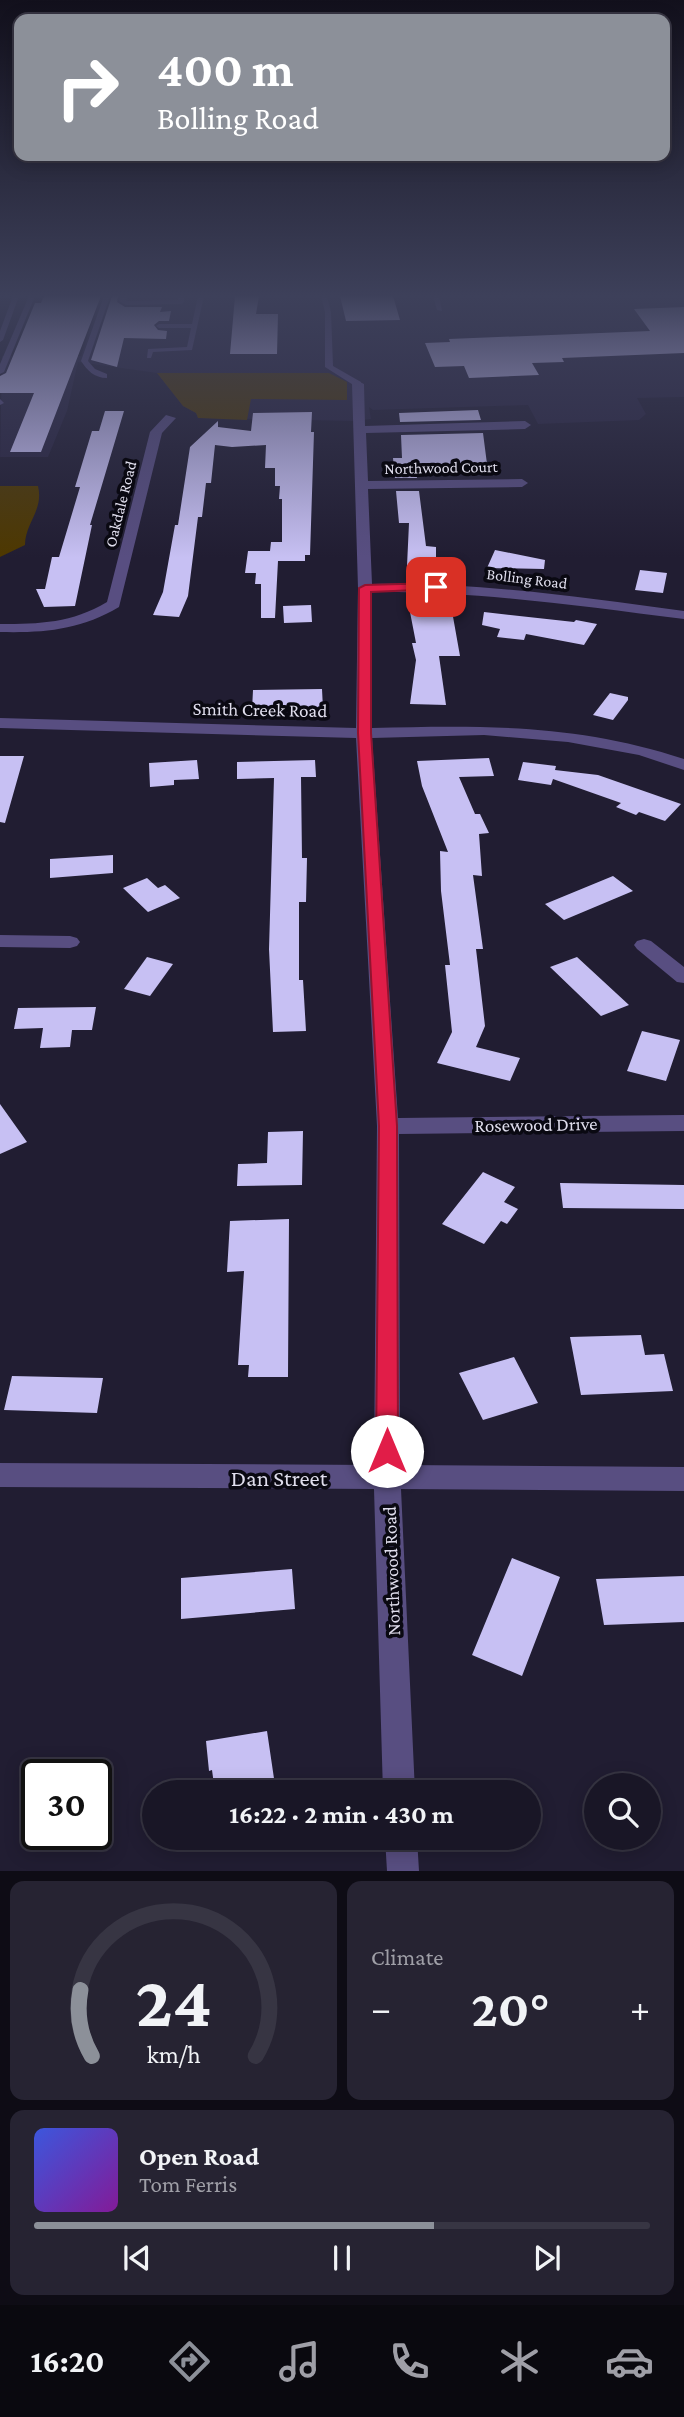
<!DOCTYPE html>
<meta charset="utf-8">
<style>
:root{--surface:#191626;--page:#262332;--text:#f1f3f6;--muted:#9f9fa7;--line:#373543;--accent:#8c9099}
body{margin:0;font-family:"Crimson Pro",serif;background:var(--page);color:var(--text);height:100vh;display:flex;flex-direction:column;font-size:26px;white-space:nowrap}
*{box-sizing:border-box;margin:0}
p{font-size:23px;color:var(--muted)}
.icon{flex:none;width:38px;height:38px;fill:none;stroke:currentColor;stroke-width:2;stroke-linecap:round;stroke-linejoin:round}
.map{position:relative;height:1871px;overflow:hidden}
.details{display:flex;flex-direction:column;gap:10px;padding:10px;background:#0e0c15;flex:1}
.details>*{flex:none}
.top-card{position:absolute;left:14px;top:14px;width:656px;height:147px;border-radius:14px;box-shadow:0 4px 18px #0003,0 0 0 2px var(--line);background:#8c9099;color:#fff;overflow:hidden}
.tools{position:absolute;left:584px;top:1773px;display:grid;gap:14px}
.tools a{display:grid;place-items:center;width:77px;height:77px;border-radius:50%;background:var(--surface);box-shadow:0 4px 18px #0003,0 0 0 2px var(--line);font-size:35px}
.speed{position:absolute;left:21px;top:1759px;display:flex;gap:14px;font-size:35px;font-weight:700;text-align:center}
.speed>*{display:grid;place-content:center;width:91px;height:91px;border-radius:50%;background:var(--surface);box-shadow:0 4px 18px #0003,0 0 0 2px var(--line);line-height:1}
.speed .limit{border:4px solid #111;border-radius:10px;background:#fff;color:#111}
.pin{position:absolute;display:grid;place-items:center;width:60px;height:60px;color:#fff;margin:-30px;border-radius:14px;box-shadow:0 4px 10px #0006}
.me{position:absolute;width:77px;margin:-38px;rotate:0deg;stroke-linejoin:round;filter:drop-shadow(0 0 5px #0008)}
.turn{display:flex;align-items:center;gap:24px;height:147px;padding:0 28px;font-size:32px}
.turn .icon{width:91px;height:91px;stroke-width:2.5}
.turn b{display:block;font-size:49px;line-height:60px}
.big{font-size:52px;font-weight:700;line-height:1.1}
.details .widget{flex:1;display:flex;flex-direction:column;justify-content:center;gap:10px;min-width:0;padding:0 24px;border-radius:14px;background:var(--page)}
.details .dial{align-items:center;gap:0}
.dial svg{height:182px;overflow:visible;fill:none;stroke:var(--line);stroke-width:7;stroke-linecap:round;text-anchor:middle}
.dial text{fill:var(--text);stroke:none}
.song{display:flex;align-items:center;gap:21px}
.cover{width:84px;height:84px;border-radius:10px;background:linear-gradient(135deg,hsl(230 70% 55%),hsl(290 70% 35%))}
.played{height:7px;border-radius:4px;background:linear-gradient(90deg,var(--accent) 65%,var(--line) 65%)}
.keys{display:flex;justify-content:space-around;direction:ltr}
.heat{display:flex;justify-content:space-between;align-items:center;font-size:38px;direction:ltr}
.details .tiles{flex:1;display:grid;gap:10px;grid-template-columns:1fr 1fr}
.widget:last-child{grid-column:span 2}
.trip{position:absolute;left:142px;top:1780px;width:399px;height:70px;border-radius:35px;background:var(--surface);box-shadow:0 4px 18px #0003,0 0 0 2px var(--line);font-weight:700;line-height:70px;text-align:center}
.menu{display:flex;height:112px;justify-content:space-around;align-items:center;background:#0a090f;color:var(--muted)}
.menu .icon{width:49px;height:49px}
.menu .current{color:var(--accent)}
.menu b{font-size:32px;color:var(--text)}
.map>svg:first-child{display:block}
.built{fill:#2a2541}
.green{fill:#4e3800}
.building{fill:#c7c0f3}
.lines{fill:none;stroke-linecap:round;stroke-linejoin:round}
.service{fill:#584e81;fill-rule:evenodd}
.minor{fill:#584e81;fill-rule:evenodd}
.route{fill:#e11d48;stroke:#92132f;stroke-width:2}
.labels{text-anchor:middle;stroke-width:7;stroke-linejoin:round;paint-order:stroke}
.far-street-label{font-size:16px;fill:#dfddec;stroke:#0a0912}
.street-label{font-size:19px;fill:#dfddec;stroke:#0a0912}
.near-street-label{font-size:23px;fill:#dfddec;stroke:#0a0912}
</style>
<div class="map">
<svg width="684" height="1871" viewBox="0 0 684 1871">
<rect width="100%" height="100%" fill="#211d32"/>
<path class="built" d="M 101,296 L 684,296 L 684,397 L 637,398 L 646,414 L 639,420 L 538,424 L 528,405 L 373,410 L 369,407 L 371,419 L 355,421 L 198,418 L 196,413 L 183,406 L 157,373 L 78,362 L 67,411 L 48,457 L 0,457 L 2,356 L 81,356 Z"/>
<path class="green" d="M 157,373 L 329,373 L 347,382 L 347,400 L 251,399 L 247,420 L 198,418 L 196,413 L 183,406 Z
M 0,486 L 38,486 C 44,510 25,523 25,545 L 0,557 Z"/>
<path class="building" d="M 44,296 L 101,296 L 41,452 L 10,452 L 34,393 L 0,393 L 0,376 L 6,373 L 35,303 L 41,303 Z
M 112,296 L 118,296 L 117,302 L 125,307 L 162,307 L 160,312 L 171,311 L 169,321 L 159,321 L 154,325 L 158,330 L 167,331 L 166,339 L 124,338 L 117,367 L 91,360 Z
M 235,296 L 259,296 L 256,314 L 278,314 L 277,354 L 230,354 Z
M 340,296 L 393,296 L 400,320 L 346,321 Z
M 684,307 L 684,353 L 562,358 L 564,362 L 532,363 L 539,375 L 469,378 L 464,366 L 435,367 L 425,343 L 450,342 L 449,339 L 650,331 L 634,309 Z
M 478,410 L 481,420 L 400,422 L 399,413 Z
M 105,411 L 124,411 L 90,525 L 92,525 L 75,606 L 44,607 L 36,589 L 45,589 L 52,557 L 59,557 L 80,487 L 75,487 L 92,431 L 99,431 Z
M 312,412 L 311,432 L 314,432 L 310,555 L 305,555 L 305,561 L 278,561 L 275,618 L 261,618 L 261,584 L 255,584 L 256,573 L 245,573 L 248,551 L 270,551 L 271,542 L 282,542 L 282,499 L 279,499 L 280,486 L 275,486 L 275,468 L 265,468 L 266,445 L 232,447 L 215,445 L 211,483 L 206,483 L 202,517 L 198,517 L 188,596 L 179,617 L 153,615 L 163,592 L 175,525 L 178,525 L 190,447 L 218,421 L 218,427 L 251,431 L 253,413 Z
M 483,433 L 487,464 L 415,466 L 417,478 L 395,478 L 393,458 L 402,458 L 401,435 Z
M 396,491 L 419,491 L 426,546 L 436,547 L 436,567 L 407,566 L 409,523 L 399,523 Z
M 495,550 L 545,560 L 544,569 L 487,568 Z
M 640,570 L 667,573 L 663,593 L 635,590 Z
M 311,605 L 312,622 L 284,623 L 283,606 Z
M 452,611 L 460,656 L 439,656 L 446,705 L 410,704 L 416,660 L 412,643 L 416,643 L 410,612 Z
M 484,612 L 574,622 L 576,620 L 597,624 L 584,645 L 526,634 L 524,640 L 497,637 L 500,629 L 482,625 Z
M 322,689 L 323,709 L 252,710 L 253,690 Z
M 610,693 L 628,697 L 628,700 L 613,720 L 593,715 Z
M 0,756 L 24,756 L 5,823 L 0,822 Z
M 489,758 L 494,776 L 459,777 L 475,814 L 480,814 L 489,833 L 479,834 L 482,876 L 473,875 L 483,949 L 476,949 L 485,1026 L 476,1047 L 520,1058 L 510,1081 L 437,1063 L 452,1032 L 445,965 L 450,965 L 441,891 L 440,851 L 448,852 L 422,786 L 417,761 Z
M 197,760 L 199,779 L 174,780 L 174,785 L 150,787 L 149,763 Z
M 315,760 L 316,777 L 301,777 L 302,858 L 307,858 L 306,902 L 299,902 L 299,980 L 303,980 L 306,1031 L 273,1032 L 269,949 L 274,778 L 237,779 L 237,762 Z
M 523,762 L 556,766 L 555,770 L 598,775 L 681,804 L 665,821 L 639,812 L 636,815 L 616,807 L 621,803 L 553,779 L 551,785 L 518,780 Z
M 113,855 L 113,873 L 50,878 L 50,859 Z
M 613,876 L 633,891 L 564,920 L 545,904 Z
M 147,878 L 158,888 L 165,885 L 180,898 L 148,912 L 123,888 Z
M 147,957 L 173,964 L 150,996 L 124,989 Z
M 577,957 L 629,1005 L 601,1016 L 550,967 Z
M 96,1007 L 92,1030 L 72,1030 L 70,1047 L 40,1048 L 43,1028 L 14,1029 L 18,1008 Z
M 642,1031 L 680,1040 L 666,1081 L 627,1071 Z
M 0,1104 L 27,1142 L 0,1154 Z
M 303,1131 L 302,1185 L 237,1186 L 238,1164 L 267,1163 L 268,1132 Z
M 483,1172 L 515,1187 L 504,1202 L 518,1209 L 507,1224 L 501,1221 L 484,1244 L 442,1224 Z
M 560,1183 L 684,1185 L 684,1209 L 563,1208 Z
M 289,1219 L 288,1377 L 248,1377 L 249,1365 L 238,1365 L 244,1271 L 227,1272 L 230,1221 Z
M 641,1335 L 645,1355 L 664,1354 L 673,1391 L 581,1395 L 570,1337 Z
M 514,1357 L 538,1403 L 483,1420 L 459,1373 Z
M 12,1376 L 103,1378 L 97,1413 L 4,1410 Z
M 512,1558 L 560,1577 L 522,1676 L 472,1655 Z
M 292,1569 L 295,1609 L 181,1619 L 181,1578 Z
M 684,1576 L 684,1622 L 604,1625 L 596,1579 Z
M 267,1731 L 276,1792 L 215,1792 L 212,1770 L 209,1771 L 206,1741 Z"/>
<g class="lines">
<path class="service" d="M 13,296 L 19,296 L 3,340 L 0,342 L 0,331 Z
M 29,296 L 35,296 L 4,372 L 0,374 L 0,364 Z
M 104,296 L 110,296 L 88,361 L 95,369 L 107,374 L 107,378 C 94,378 87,370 81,361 Z
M 121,296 L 127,296 L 126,300 L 127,301 L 178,300 L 178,296 L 184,296 L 184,302 L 181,304 L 126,305 L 119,301 Z
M 198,296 L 204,296 L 192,350 L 153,352 L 151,358 L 147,358 L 148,349 L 187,347 L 191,328 L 159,328 L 156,326 L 159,324 L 192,324 Z
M 321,296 L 327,296 L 331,312 L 333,366 L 361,382 L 361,386 L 355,386 L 325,367 L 325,312 Z
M 433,296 L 439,296 L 442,311 L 437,310 Z
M 0,399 L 4,403 L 0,405 Z"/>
<path class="minor" d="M 358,381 L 364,384 L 365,426 L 525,421 L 531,425 L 525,429 L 366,433 L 368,481 L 522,479 L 528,483 L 522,487 L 368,489 L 372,584 C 478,582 579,597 684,611 L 684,619 C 579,606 478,591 372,592 L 372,728 C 482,725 578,724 684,759 L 684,770 L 639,755 L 568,742 L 484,735 L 372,738 L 398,1118 L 684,1115 L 684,1131 L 399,1134 L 400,1465 L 684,1467 L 684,1491 L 401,1489 L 415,1792 L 383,1792 L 374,1489 L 0,1487 L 0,1463 L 374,1465 L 377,1126 L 356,738 L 0,728 L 0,718 L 356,728 L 358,588 L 352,384 Z
M 166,415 L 176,418 L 162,433 L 119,607 C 80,630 44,633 0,632 L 0,624 C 40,624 72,623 107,602 L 150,432 Z
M 0,935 L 70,936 L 77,938 L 80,942 L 77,946 L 70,948 L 0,947 Z
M 644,939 L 651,941 L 684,967 L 684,983 L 677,982 L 637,949 L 634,945 L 637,941 Z
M 385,1838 L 417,1838 L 419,1871 L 387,1871 Z"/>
</g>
<linearGradient id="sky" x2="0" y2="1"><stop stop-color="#12101c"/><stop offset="0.53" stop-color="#3d405a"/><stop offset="1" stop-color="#3d405a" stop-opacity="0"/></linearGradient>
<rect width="684" height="558" fill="url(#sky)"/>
<path class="route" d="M 436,583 L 440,584 L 440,589 L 371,592 L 371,733 L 397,1126 L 398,1451 L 395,1458 L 387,1461 L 379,1458 L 376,1451 L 379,1126 L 358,733 L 359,588 L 365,585 Z"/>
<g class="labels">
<g class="far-street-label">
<text transform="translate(441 467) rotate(-1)" y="6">Northwood Court</text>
<text transform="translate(120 504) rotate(-76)" y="6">Oakdale Road</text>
<text transform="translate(527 578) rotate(7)" y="6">Bolling Road</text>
</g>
<g class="street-label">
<text transform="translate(260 709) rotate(1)" y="7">Smith Creek Road</text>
<text transform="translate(536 1124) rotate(-1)" y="7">Rosewood Drive</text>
<text transform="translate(391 1571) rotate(-92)" y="7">Northwood Road</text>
</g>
<g class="near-street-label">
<text x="279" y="1486">Dan Street</text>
</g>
</g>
</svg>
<div class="tools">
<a><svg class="icon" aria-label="search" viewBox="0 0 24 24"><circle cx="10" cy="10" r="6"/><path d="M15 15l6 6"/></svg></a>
</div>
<div class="speed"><div class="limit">30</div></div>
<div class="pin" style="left:436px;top:587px;background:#d93025"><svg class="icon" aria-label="arrive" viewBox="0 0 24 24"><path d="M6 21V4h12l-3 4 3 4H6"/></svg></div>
<svg class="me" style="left:387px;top:1451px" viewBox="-20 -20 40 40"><circle r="19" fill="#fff"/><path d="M0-13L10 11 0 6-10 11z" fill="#e11d48"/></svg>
<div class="trip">16:22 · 2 min · 430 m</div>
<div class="top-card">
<div class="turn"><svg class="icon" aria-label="right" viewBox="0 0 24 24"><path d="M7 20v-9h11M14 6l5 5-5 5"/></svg><div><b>400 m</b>Bolling Road</div></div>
</div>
</div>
<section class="details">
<div class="tiles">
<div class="widget dial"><svg viewBox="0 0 100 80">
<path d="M14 69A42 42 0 1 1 86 69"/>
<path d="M14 69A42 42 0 0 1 9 40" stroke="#8c9099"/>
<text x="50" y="56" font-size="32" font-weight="700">24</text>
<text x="50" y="72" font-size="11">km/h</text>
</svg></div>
<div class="widget"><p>Climate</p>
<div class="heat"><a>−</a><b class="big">20°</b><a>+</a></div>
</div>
<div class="widget">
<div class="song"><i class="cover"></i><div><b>Open Road</b><p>Tom Ferris</p></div></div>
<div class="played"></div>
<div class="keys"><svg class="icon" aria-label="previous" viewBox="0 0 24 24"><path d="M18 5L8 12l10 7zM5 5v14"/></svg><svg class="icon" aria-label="pause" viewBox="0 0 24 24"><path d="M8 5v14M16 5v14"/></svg><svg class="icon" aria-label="next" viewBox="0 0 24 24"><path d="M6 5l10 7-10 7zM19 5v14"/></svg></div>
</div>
</div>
</section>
<nav class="menu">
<b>16:20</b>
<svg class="icon current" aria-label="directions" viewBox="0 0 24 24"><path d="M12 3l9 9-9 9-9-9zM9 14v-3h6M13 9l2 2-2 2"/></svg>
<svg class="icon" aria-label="music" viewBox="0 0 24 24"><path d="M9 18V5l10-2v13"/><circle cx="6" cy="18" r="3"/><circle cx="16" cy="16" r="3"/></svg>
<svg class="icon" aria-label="phone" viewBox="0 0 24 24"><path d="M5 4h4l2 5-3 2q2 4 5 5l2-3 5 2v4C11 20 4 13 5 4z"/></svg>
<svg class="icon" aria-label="climate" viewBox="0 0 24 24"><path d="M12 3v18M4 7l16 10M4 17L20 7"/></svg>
<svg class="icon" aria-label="car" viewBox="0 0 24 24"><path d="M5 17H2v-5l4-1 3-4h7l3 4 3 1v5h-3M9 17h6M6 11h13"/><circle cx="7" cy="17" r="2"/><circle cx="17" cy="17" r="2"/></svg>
</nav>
